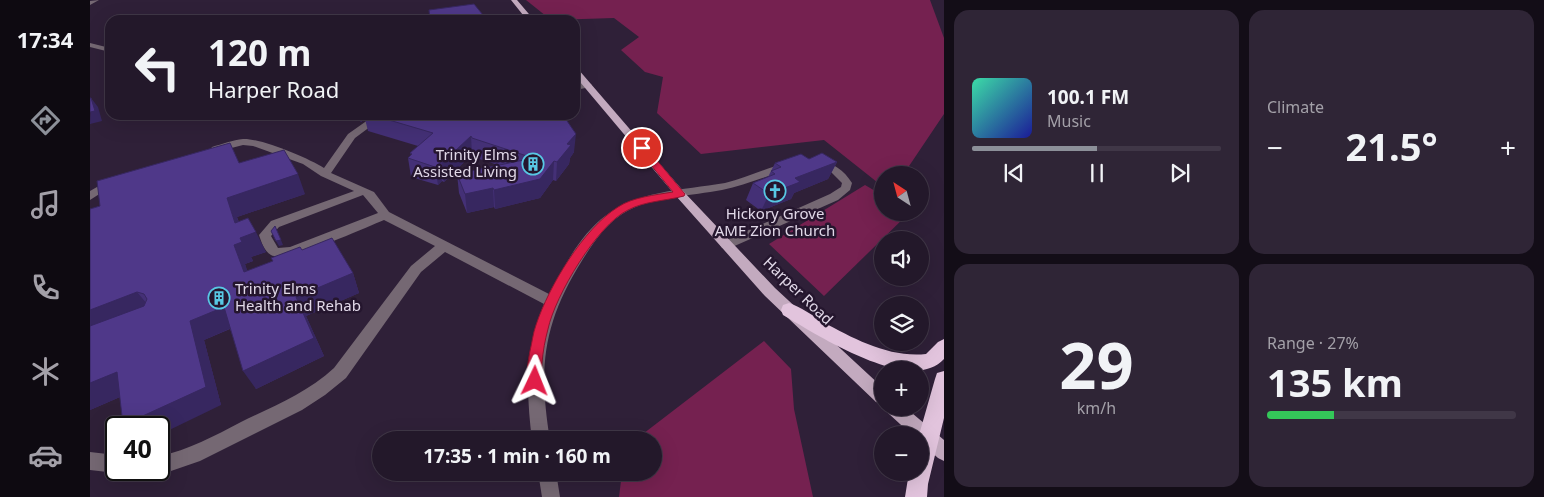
<!DOCTYPE html>
<meta charset="utf-8">
<style>
:root{--surface:#23182a;--page:#2f2536;--text:#f1f3f6;--muted:#a3a0a8;--line:#403747;--accent:#8c9099}
body{margin:0;font-family:"Noto Sans",sans-serif;background:var(--page);color:var(--text);height:100vh;display:flex;flex-direction:column;font-size:19px;white-space:nowrap}
*{box-sizing:border-box;margin:0}
p{font-size:16px;color:var(--muted)}
.icon{flex:none;width:28px;height:28px;fill:none;stroke:currentColor;stroke-width:2;stroke-linecap:round;stroke-linejoin:round}
.map{position:relative;flex:1;overflow:hidden}
.side{display:flex;flex-direction:column;gap:10px;padding:10px;background:#130d17;width:600px}
.side>*{flex:none}
.top-card{position:absolute;left:15px;top:15px;width:475px;height:105px;border-radius:15px;box-shadow:0 5px 20px #0002,0 0 0 1px var(--line);background:#23182a;color:var(--text);overflow:hidden}
.needle{width:32px;rotate:324deg}
.buttons{position:absolute;left:784px;top:166px;display:grid;gap:10px}
.buttons a{display:grid;place-items:center;width:55px;height:55px;border-radius:50%;background:var(--surface);box-shadow:0 5px 20px #0002,0 0 0 1px var(--line);font-size:25px}
.speed{position:absolute;left:15px;top:416px;display:flex;gap:10px;font-size:25px;font-weight:700;text-align:center}
.speed>*{display:grid;place-content:center;width:65px;height:65px;border-radius:50%;background:var(--surface);box-shadow:0 5px 20px #0002,0 0 0 1px var(--line);line-height:1}
.speed .limit{border:2px solid #111;border-radius:8px;background:#fff;color:#111}
.pin{position:absolute;display:grid;place-items:center;width:42px;height:42px;color:#fff;margin:-21px;border:2px solid #fff;border-radius:50%;box-shadow:0 1px 5px #0007}
.me{position:absolute;width:55px;margin:-28px;rotate:2deg;stroke-linejoin:round;filter:drop-shadow(0 0 4px #0008)}
.turn{display:flex;align-items:center;gap:18px;height:105px;padding:0 20px;font-size:22px}
.turn .icon{width:65px;height:65px;stroke-width:2.5}
.turn b{display:block;font-size:35px;line-height:42px}
.big{font-size:38px;font-weight:700;line-height:1.1}
.side .tile{flex:1;display:flex;flex-direction:column;justify-content:center;gap:8px;min-width:0;padding:0 18px;border-radius:15px;background:var(--page)}
.side .dial{align-items:center;gap:0}
.dial b{font-size:65px;line-height:1}
.song{display:flex;align-items:center;gap:15px}
.cover{width:60px;height:60px;border-radius:8px;background:linear-gradient(135deg,hsl(160 70% 55%),hsl(240 70% 35%))}
.played{height:5px;border-radius:2px;background:linear-gradient(90deg,var(--accent) 50%,var(--line) 50%)}
.keys{display:flex;justify-content:space-around;direction:ltr}
.heat{display:flex;justify-content:space-between;align-items:center;font-size:28px;direction:ltr}
.charge{height:8px;border-radius:4px;background:linear-gradient(90deg,#34c759 27%,var(--line) 0)}
.side .tiles{flex:1;display:grid;gap:10px;grid-template-columns:repeat(2,1fr)}
.trip{position:absolute;left:282px;top:431px;width:290px;height:50px;border-radius:25px;background:var(--surface);box-shadow:0 5px 20px #0002,0 0 0 1px var(--line);font-weight:700;line-height:50px;text-align:center}
main{display:flex;flex:1;min-height:0}
.dock{display:flex;flex-direction:column;width:90px;justify-content:space-around;align-items:center;background:#0e0a11;color:var(--muted)}
.dock .icon{width:35px;height:35px}
.dock .current{color:var(--accent)}
.dock b{font-size:22px;color:var(--text)}
.map>svg:first-child{display:block}
.green{fill:#752150}
.lines{fill:none;stroke-linecap:round;stroke-linejoin:round}
.minor{fill:#756873;fill-rule:evenodd}
.major{fill:#c3aabf;fill-rule:evenodd}
.highway{fill:#e2c4dd;fill-rule:evenodd}
.wall{fill:#443076}
.shaded-wall{fill:#372760}
.building{fill:#4f3889;stroke:#372760}
.route{fill:#e11d48;stroke:#92132f}
.labels{text-anchor:middle;stroke-width:5;stroke-linejoin:round;paint-order:stroke}
.poi-label{font-size:15px;fill:#e1d8e8;stroke:#25162e;text-anchor:end}
.street-label{font-size:15px;fill:#e1d8e8;stroke:#25162e}
</style>
<main>
<nav class="dock">
<b>17:34</b>
<svg class="icon current" aria-label="directions" viewBox="0 0 24 24"><path d="M12 3l9 9-9 9-9-9zM9 14v-3h6M13 9l2 2-2 2"/></svg>
<svg class="icon" aria-label="music" viewBox="0 0 24 24"><path d="M9 18V5l10-2v13"/><circle cx="6" cy="18" r="3"/><circle cx="16" cy="16" r="3"/></svg>
<svg class="icon" aria-label="phone" viewBox="0 0 24 24"><path d="M5 4h4l2 5-3 2q2 4 5 5l2-3 5 2v4C11 20 4 13 5 4z"/></svg>
<svg class="icon" aria-label="climate" viewBox="0 0 24 24"><path d="M12 3v18M4 7l16 10M4 17L20 7"/></svg>
<svg class="icon" aria-label="car" viewBox="0 0 24 24"><path d="M5 17H2v-5l4-1 3-4h7l3 4 3 1v5h-3M9 17h6M6 11h13"/><circle cx="7" cy="17" r="2"/><circle cx="17" cy="17" r="2"/></svg>
</nav>
<div class="map">
<svg width="854" height="497" viewBox="0 0 854 497">
<rect width="100%" height="100%" fill="#2f2038"/>
<path class="green" d="M 436,0 L 840,0 L 854,38 L 854,114 L 813,175 L 792,175 L 792,186 L 734,140 L 611,154 L 567,113 L 573,77 L 555,72 L 531,50 L 549,37 L 524,18 L 461,20 Z
M 775,185 L 792,195 L 792,212 L 819,213 L 734,296 L 679,244 Z
M 674,341 L 701,369 L 704,409 L 723,497 L 529,497 L 532,473 L 564,472 L 564,440 L 545,440 Z"/>
<g class="lines">
<path class="minor" d="M 9,0 L 0,5 L 0,1 Z
M 0,43 L 20,48 L 20,52 L 0,47 Z
M 498,82 L 502,85 L 501,87 L 485,90 L 485,84 Z
M 285,115 L 296,115 L 265,138 L 241,173 L 284,192 L 299,212 L 459,294 C 488,241 507,205 570,193 C 592,188 613,187 635,183 C 656,178 676,168 697,163 L 702,166 L 701,168 C 678,176 655,185 632,190 C 601,196 568,196 539,210 C 519,220 505,240 493,259 C 453,323 448,366 460,440 L 442,440 C 436,392 435,349 454,304 L 355,252 L 331,272 L 256,378 L 235,395 L 212,410 L 110,461 L 81,471 L 69,474 L 63,471 L 69,470 L 69,456 C 99,450 124,436 151,422 C 184,406 217,393 244,368 L 321,266 L 345,246 L 294,220 C 274,228 197,264 181,255 C 174,251 171,241 169,235 L 181,221 L 264,191 L 231,176 L 213,164 L 163,146 L 153,145 L 126,152 L 121,149 L 122,147 C 132,144 143,140 153,139 C 171,138 218,158 234,168 L 258,134 ZM 273,195 L 288,213 L 200,247 L 188,248 L 181,236 L 189,227 Z
M 728,159 C 743,163 754,170 762,183 L 760,190 L 748,200 L 640,248 L 632,248 L 630,245 L 632,242 L 740,194 L 751,187 L 752,183 L 741,172 L 724,164 L 723,162 L 724,160 Z
M 21,179 L 26,182 L 25,184 L 0,200 L 0,191 Z
M 0,452 L 26,455 L 26,470 L 32,470 L 26,473 L 0,470 Z
M 448,472 L 466,472 L 470,497 L 452,497 Z"/>
<path class="major" d="M 421,0 L 427,0 L 444,20 L 437,20 Z
M 485,69 L 488,69 L 594,192 L 685,288 L 792,387 L 792,404 L 786,402 L 675,296 L 586,196 L 485,76 Z
M 796,408 L 816,408 L 854,440 L 854,461 L 848,458 L 830,442 L 830,435 L 822,435 L 798,413 Z"/>
<path class="highway" d="M 699,303 C 711,307 722,315 733,322 C 764,339 800,358 836,354 L 848,342 L 854,339 L 854,359 C 821,396 726,334 693,315 L 691,310 L 693,305 Z
M 854,371 L 854,418 L 838,484 L 837,497 L 815,497 L 819,472 L 830,472 L 829,435 L 845,379 L 847,373 Z"/>
</g>
<path class="wall" d="M 265,115 L 473,115 L 484,152 L 480,158 L 479,164 L 466,181 L 463,180 L 450,198 L 405,209 L 404,207 L 377,213 L 369,193 L 367,174 L 408,165 L 383,157 L 382,154 L 354,182 L 352,181 L 348,185 L 321,177 L 318,158 L 321,155 L 320,153 L 328,146 L 278,131 L 275,119 L 271,122 Z
M 719,159 L 747,162 L 738,179 L 704,193 L 701,199 L 671,211 L 656,200 L 663,183 L 678,177 L 685,163 Z
M 149,163 L 215,194 L 147,217 L 149,222 L 176,252 L 161,257 L 163,261 L 155,264 L 157,271 L 212,250 L 263,273 L 269,293 L 216,316 L 234,356 L 166,389 L 140,329 L 114,340 L 131,405 L 30,397 L 0,410 L 0,209 Z"/>
<path class="shaded-wall" d="M 393,15 L 394,20 L 358,20 Z
M 1,98 L 8,107 L 12,121 L 0,124 Z
M 269,115 L 274,115 L 275,119 L 271,122 Z
M 486,134 L 484,152 L 480,158 L 479,164 L 466,181 L 467,162 L 477,144 Z
M 381,136 L 382,154 L 354,182 L 352,163 Z
M 464,161 L 463,180 L 450,198 L 405,209 L 404,190 Z
M 747,162 L 738,179 L 704,193 L 701,199 L 671,211 L 679,194 L 705,178 Z
M 350,163 L 352,181 L 348,185 L 345,167 Z
M 208,174 L 215,194 L 147,217 L 153,237 L 166,232 L 176,252 L 161,257 L 163,261 L 155,264 L 165,292 L 154,272 L 144,245 L 145,223 L 137,198 Z
M 403,188 L 404,207 L 377,213 L 375,194 Z
M 191,240 L 193,245 L 189,246 L 186,241 Z
M 263,273 L 269,293 L 216,316 L 234,356 L 166,389 L 153,371 L 206,297 Z
M 47,292 L 63,311 L 0,330 L 0,310 Z
M 134,307 L 146,326 L 114,340 L 131,405 L 69,435 L 69,428 L 35,428 L 33,425 L 100,321 Z
M 27,372 L 46,390 L 0,410 L 0,383 Z"/>
<path class="building" d="M 384,4 L 393,15 L 358,20 L 340,20 L 339,10 Z
M 0,98 L 1,98 L 5,111 L 0,112 Z
M 282,115 L 473,115 L 486,134 L 477,144 L 481,145 L 467,162 L 464,161 L 450,179 L 404,190 L 403,188 L 375,194 L 367,174 L 443,158 L 382,138 L 381,136 L 352,163 L 350,163 L 345,167 L 318,158 L 322,154 L 320,153 L 343,133 Z
M 140,143 L 149,163 L 194,150 L 208,174 L 137,198 L 145,223 L 158,218 L 166,232 L 150,238 L 152,242 L 144,245 L 154,272 L 183,261 L 181,258 L 210,247 L 212,250 L 242,238 L 263,273 L 206,297 L 224,338 L 153,371 L 134,307 L 100,321 L 116,387 L 33,425 L 27,372 L 0,383 L 0,326 L 54,306 L 57,299 L 54,294 L 47,292 L 0,310 L 0,209 L 10,206 L 7,181 Z
M 732,153 L 747,162 L 705,178 L 710,182 L 679,194 L 663,183 L 685,174 L 681,171 L 691,167 L 685,163 L 711,154 L 719,159 Z
M 185,226 L 191,240 L 186,241 L 181,231 Z"/>
<path class="route" d="M 552,145 L 555,146 L 595,194 L 594,196 C 575,201 555,201 538,210 C 507,225 465,296 458,329 C 455,340 453,351 452,363 C 451,371 454,378 450,385 L 445,387 L 440,385 C 435,375 438,362 440,351 C 442,343 443,333 446,325 C 459,286 493,229 528,207 C 543,197 565,195 583,192 L 547,148 Z"/>
<defs>
<g id="building-ring" transform="scale(1.125)"><circle r="9.5" fill="#25162e" stroke="#58c8e4" stroke-width="1.5"/><path d="M-4-6H4V6H1V3H-1V6H-4ZM-2.5-4.3h1.7v1.8h-1.7ZM.8-4.3h1.7v1.8H.8ZM-2.5-1h1.7V.8h-1.7ZM.8-1h1.7V.8H.8Z" fill="#58c8e4"/></g>
<g id="church-ring" transform="scale(1.125)"><circle r="9.5" fill="#25162e" stroke="#58c8e4" stroke-width="1.5"/><path d="M-1.2-6h2.4v3.5h3.3v2.4h-3.3V6h-2.4V-.1h-3.3v-2.4h3.3Z" fill="#58c8e4"/></g>
</defs>
<g fill-rule="evenodd">
<use href="#building-ring" x="443" y="164"/>
<use href="#church-ring" x="685" y="191"/>
<use href="#building-ring" x="129" y="298"/>
</g>
<g class="labels">
<g class="poi-label">
<text x="427" y="160">Trinity Elms<tspan x="427" dy="17">Assisted Living</tspan></text>
<text x="685" y="219" text-anchor="middle">Hickory Grove<tspan x="685" dy="17">AME Zion Church</tspan></text>
<text x="145" y="294" text-anchor="start">Trinity Elms<tspan x="145" dy="17">Health and Rehab</tspan></text>
</g>
<g class="street-label">
<text transform="translate(708 291) rotate(44)" y="5">Harper Road</text>
</g>
</g>
</svg>
<div class="buttons">
<a><svg class="needle" viewBox="-14 -14 28 28"><path d="M0-13l5 13h-10z" fill="#e53935"/><path d="M0 13l5-13h-10z" fill="#a3a0a8"/></svg></a>
<a><svg class="icon" aria-label="sound" viewBox="0 0 24 24"><path d="M4 9h4l5-4v14l-5-4H4zM17 9q2 3 0 6"/></svg></a>
<a><svg class="icon" aria-label="layers" viewBox="0 0 24 24"><path d="M12 4l9 5-9 5-9-5zM3 14l9 5 9-5"/></svg></a>
<a>+</a>
<a>−</a>
</div>
<div class="speed"><div class="limit">40</div></div>
<div class="pin" style="left:552px;top:148px;background:#d93025"><svg class="icon" aria-label="arrive" viewBox="0 0 24 24"><path d="M6 21V4h12l-3 4 3 4H6"/></svg></div>
<svg class="me" style="left:445px;top:381px" viewBox="-20 -20 40 40"><path d="M0-17L14 15 0 8-14 15z" fill="#e11d48" stroke="#fff" stroke-width="4"/></svg>
<div class="trip">17:35 · 1 min · 160 m</div>
<div class="top-card">
<div class="turn"><svg class="icon" aria-label="left" viewBox="0 0 24 24"><path d="M17 20v-9H6M10 6l-5 5 5 5"/></svg><div><b>120 m</b>Harper Road</div></div>
</div>
</div>
<section class="side">
<div class="tiles">
<div class="tile">
<div class="song"><i class="cover"></i><div><b>100.1 FM</b><p>Music</p></div></div>
<div class="played"></div>
<div class="keys"><svg class="icon" aria-label="previous" viewBox="0 0 24 24"><path d="M18 5L8 12l10 7zM5 5v14"/></svg><svg class="icon" aria-label="pause" viewBox="0 0 24 24"><path d="M8 5v14M16 5v14"/></svg><svg class="icon" aria-label="next" viewBox="0 0 24 24"><path d="M6 5l10 7-10 7zM19 5v14"/></svg></div>
</div>
<div class="tile"><p>Climate</p>
<div class="heat"><a>−</a><b class="big">21.5°</b><a>+</a></div>
</div>
<div class="tile dial"><b>29</b><p>km/h</p></div>
<div class="tile"><p>Range · 27%</p><b class="big">135 km</b><div class="charge"></div></div>
</div>
</section>
</main>
